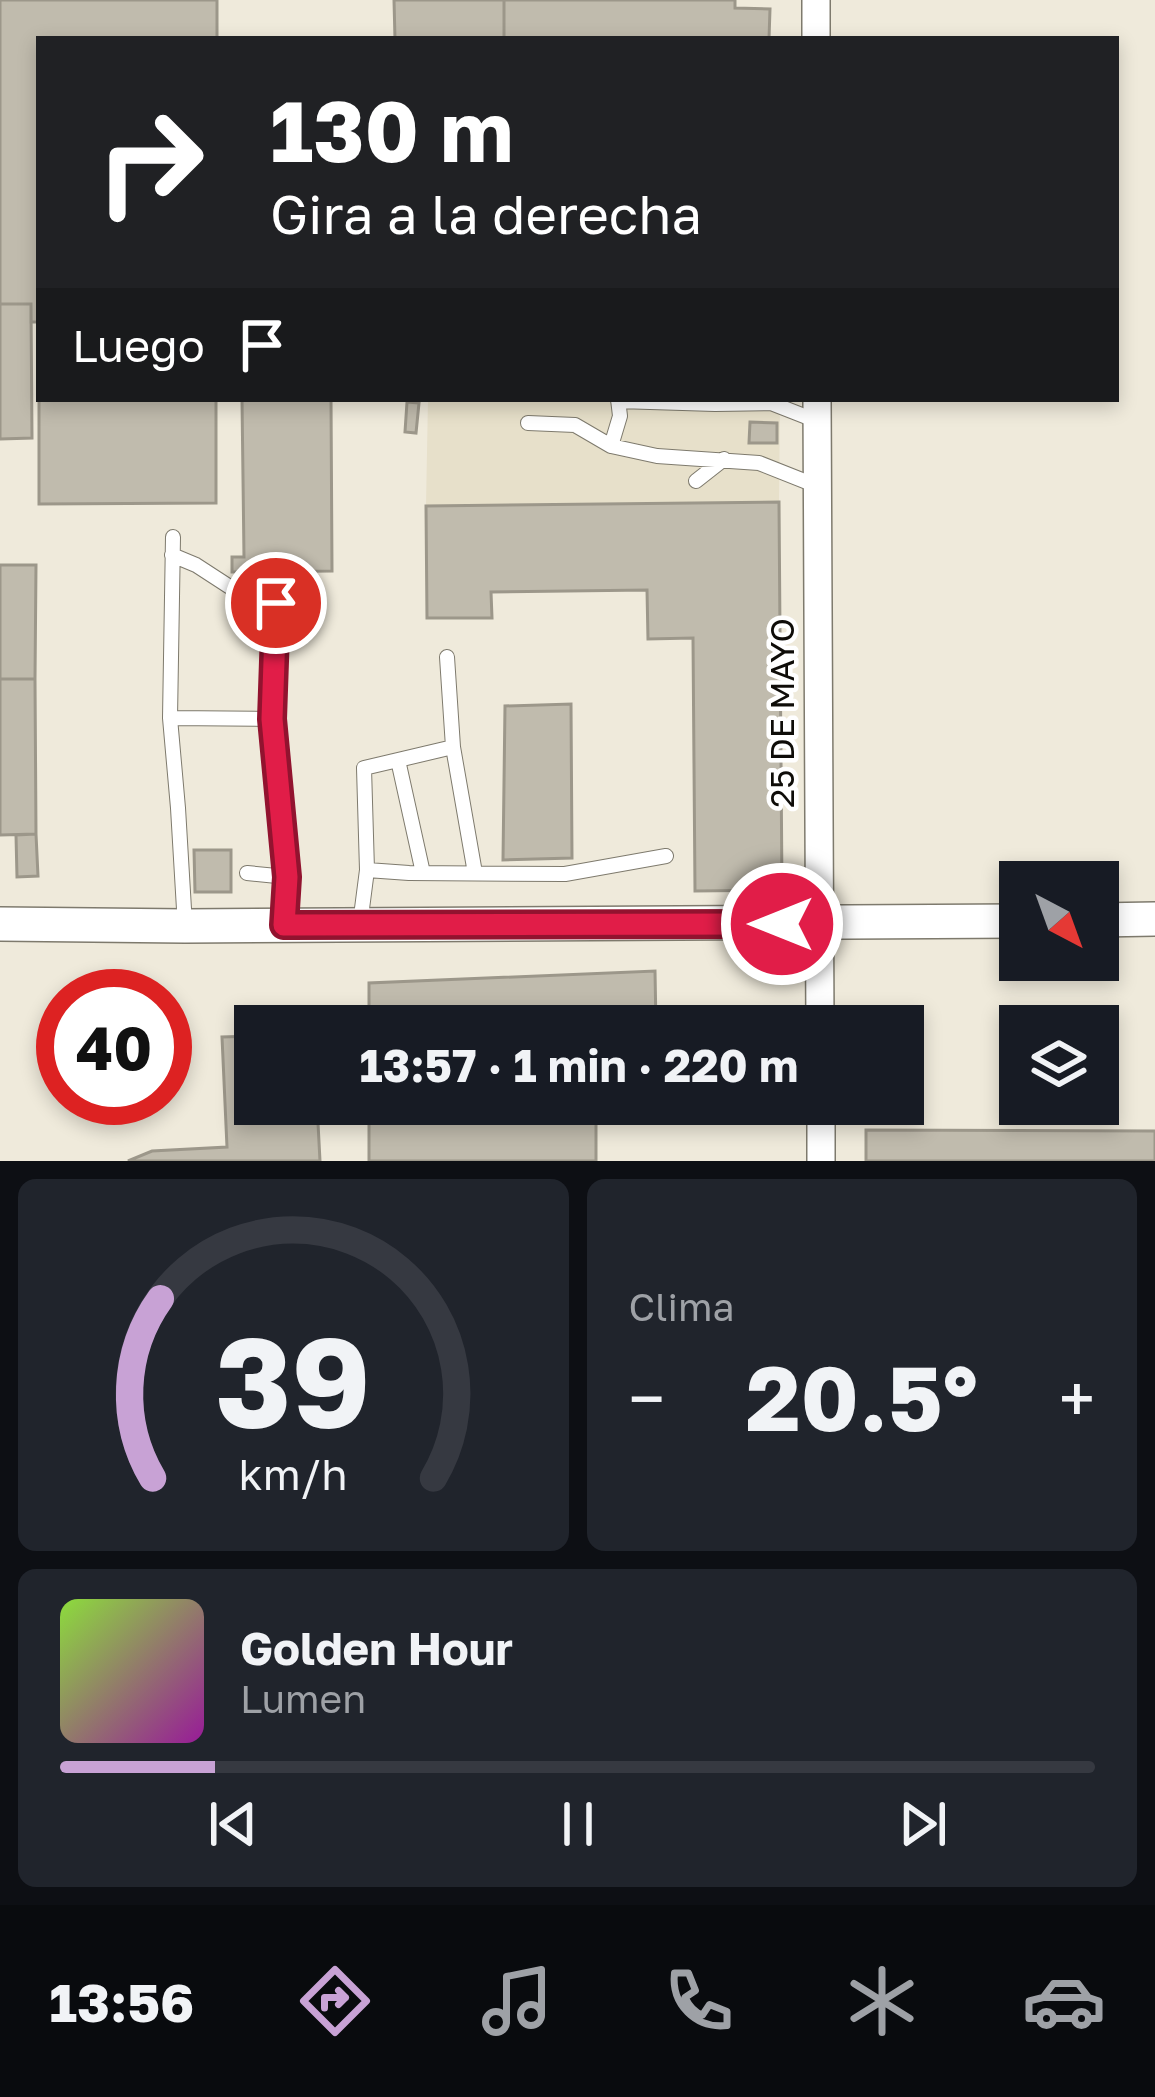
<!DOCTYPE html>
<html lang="es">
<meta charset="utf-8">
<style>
:root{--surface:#171b24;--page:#20242c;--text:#f1f3f6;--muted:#9ea1a6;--line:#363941;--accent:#c8a2d5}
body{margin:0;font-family:"Golos Text",sans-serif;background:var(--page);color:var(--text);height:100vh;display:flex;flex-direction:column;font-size:45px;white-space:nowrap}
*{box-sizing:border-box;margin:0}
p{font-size:39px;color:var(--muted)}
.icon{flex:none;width:66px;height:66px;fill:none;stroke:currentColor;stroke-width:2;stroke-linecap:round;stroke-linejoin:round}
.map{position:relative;height:1161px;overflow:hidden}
.side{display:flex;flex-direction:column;gap:18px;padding:18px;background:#0d0f14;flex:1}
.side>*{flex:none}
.banner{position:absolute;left:36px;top:36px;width:1083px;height:366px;border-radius:0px;box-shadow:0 6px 18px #0003;background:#202124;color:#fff;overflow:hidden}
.needle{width:78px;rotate:139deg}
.buttons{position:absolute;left:999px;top:861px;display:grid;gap:24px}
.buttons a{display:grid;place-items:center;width:120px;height:120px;border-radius:0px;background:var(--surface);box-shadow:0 6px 18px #0003;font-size:60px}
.speed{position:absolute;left:36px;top:969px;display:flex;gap:24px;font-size:60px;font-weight:700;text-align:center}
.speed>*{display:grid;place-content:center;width:156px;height:156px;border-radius:50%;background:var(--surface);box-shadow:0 6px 18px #0003;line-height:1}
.speed .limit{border:18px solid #d22;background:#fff;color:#111}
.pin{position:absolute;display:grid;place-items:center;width:102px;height:102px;color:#fff;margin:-51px;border:6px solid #fff;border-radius:50%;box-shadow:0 3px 12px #0007}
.me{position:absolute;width:132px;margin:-66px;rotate:270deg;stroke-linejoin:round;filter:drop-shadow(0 0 9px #0008)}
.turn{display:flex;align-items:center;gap:42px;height:252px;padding:0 36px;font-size:54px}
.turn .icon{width:156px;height:156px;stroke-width:2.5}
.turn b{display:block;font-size:84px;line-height:102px}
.then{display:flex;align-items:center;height:114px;padding:0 36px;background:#0003;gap:24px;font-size:45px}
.big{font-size:90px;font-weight:700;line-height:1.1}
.side .card{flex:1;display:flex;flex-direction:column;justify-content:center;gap:18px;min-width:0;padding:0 42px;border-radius:18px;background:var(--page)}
.side .dial{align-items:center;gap:0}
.dial svg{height:312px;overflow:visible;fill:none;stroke:var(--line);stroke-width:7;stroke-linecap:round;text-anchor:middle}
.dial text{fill:var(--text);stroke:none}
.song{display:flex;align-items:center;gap:36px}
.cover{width:144px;height:144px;border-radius:18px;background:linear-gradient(135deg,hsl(90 70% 55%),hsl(300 70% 35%))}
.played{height:12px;border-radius:6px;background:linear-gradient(90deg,var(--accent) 15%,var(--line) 15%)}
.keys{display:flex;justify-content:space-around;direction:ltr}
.heat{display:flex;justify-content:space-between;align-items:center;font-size:66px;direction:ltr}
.side .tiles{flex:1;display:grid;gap:18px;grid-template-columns:1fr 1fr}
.card:last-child{grid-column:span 2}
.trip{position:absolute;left:234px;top:1005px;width:690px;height:120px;border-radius:0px;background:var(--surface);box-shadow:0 6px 18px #0003;font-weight:700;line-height:120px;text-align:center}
.tabs{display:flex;height:192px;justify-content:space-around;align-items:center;background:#090b0e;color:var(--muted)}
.tabs .icon{width:84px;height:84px}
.tabs .current{color:var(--accent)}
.tabs b{font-size:54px;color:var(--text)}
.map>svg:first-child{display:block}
.built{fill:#e7e0ca}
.building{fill:#c0bbad;stroke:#9c978a;stroke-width:3}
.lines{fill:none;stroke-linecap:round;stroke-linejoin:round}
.service-casing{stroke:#7e7a6d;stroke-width:16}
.minor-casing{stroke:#7e7a6d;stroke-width:30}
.tertiary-casing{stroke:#7e7a6d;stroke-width:36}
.service{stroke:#fff;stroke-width:14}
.minor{stroke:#fff;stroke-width:27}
.tertiary{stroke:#fff;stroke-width:33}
.route-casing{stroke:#92132f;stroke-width:30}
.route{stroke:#e11d48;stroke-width:21}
.labels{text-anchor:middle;stroke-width:9;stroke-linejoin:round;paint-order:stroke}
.street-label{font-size:33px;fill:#0e0c08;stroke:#fff}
</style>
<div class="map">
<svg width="1155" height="1161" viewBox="0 0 1155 1161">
<rect width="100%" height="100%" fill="#efeadb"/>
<path class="built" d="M 428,399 L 780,399 L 779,502 L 426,506 Z"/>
<path class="building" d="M 0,0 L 217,0 L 217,39 L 39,39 L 39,322 L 31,322 L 31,304 L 0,304 Z
M 394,0 L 504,0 L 504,39 L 395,39 Z
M 504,0 L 735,0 L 735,8 L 770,9 L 769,39 L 504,39 Z
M 0,304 L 31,304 L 32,438 L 0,439 Z
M 39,370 L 39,399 L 216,399 L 216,503 L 39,504 Z
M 242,399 L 331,399 L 332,571 L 232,572 L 232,557 L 244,557 Z
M 407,402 L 419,403 L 416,433 L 405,432 Z
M 750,422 L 777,423 L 777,443 L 749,443 Z
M 779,502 L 782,890 L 695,891 L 693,638 L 648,639 L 647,590 L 491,592 L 492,618 L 427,618 L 426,506 Z
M 0,565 L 36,565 L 35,679 L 0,679 Z
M 0,679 L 35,679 L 36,834 L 0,835 Z
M 571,704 L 572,858 L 503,860 L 505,706 Z
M 36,834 L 38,876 L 17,877 L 16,835 Z
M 194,850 L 231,850 L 231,892 L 195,892 Z
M 655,971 L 656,1026 L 369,1026 L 369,983 Z
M 255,1036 L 255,1104 L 317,1104 L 320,1161 L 128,1161 L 152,1151 L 227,1147 L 222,1037 Z
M 369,1104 L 596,1104 L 596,1161 L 369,1161 Z
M 866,1130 L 1155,1131 L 1155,1161 L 866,1161 Z"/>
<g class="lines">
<g class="service-casing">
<path id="service" d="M 618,401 L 715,404 L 771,403 L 817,421
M 528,423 L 575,425 L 611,446 L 657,456 L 759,463 L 817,486
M 611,446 L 620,416 L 618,399
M 696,481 L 724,459
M 173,537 L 170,718 L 178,808 L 185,926
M 172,555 L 196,565 L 236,591 L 276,603 L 272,719 L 287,877 L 284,925
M 447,657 L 453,747 L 364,768 L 367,870 L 409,873 L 565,874 L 666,856
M 170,718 L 272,719
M 453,747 L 475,873
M 398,760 L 423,873
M 247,873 L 287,877
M 360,924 L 367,870"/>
</g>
<g class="minor-casing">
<path id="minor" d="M 816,0 L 816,39
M 817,399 L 820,1026
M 821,1104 L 821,1161"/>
</g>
<g class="tertiary-casing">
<path id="tertiary" d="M 1098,920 L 1155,919
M 0,924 L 185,926 L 1020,921"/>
</g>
<use href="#service" class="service"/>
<use href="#minor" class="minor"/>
<use href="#tertiary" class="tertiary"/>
</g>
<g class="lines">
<g class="route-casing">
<path id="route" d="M 276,603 L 272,719 L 287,877 L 284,925 L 782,924"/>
</g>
<use href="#route" class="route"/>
</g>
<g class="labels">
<g class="street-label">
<text transform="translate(782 713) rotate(-90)" y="12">25 DE MAYO</text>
</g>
</g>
</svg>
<div class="buttons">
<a><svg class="needle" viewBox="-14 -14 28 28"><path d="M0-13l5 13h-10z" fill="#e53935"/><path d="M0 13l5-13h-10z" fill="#9ea1a6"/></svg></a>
<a><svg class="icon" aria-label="layers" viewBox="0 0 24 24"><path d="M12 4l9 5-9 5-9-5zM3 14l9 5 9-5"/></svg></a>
</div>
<div class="speed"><div class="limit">40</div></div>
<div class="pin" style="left:276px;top:603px;background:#d93025"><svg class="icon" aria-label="arrive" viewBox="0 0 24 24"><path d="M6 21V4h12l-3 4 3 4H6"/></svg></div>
<svg class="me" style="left:782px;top:924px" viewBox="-20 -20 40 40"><circle r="17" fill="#e11d48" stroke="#fff" stroke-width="3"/><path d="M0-11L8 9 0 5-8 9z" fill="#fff"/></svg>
<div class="trip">13:57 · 1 min · 220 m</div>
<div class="banner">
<div class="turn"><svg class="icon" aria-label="right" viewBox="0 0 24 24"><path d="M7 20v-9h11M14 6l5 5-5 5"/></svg><div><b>130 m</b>Gira a la derecha</div></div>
<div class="then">Luego<svg class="icon" aria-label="arrive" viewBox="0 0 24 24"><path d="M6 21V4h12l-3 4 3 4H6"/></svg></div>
</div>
</div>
<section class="side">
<div class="tiles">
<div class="card dial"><svg viewBox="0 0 100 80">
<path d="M14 69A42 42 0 1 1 86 69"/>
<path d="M14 69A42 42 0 0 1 16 23" stroke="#c8a2d5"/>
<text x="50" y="56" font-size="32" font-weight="700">39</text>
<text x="50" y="72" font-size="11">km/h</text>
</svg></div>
<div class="card"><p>Clima</p>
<div class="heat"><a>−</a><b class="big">20.5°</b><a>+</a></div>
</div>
<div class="card">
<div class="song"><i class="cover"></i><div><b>Golden Hour</b><p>Lumen</p></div></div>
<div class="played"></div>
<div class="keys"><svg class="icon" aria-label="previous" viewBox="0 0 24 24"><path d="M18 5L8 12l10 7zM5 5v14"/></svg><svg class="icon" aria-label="pause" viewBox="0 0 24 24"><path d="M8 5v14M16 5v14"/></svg><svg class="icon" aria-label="next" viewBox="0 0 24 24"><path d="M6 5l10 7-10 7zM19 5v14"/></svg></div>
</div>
</div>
</section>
<nav class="tabs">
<b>13:56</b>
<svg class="icon current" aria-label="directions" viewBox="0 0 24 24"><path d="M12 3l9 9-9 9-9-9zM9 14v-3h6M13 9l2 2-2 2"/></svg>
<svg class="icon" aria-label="music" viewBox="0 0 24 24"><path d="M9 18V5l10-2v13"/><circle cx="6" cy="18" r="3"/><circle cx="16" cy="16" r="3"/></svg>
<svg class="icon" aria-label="phone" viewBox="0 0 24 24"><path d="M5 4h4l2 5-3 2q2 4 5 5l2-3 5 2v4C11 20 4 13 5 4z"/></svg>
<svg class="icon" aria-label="climate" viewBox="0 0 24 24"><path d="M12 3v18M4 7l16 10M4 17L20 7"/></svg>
<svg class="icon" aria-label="car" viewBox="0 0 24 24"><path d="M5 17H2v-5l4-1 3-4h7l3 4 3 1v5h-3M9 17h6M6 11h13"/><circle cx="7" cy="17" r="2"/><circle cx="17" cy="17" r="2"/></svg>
</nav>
